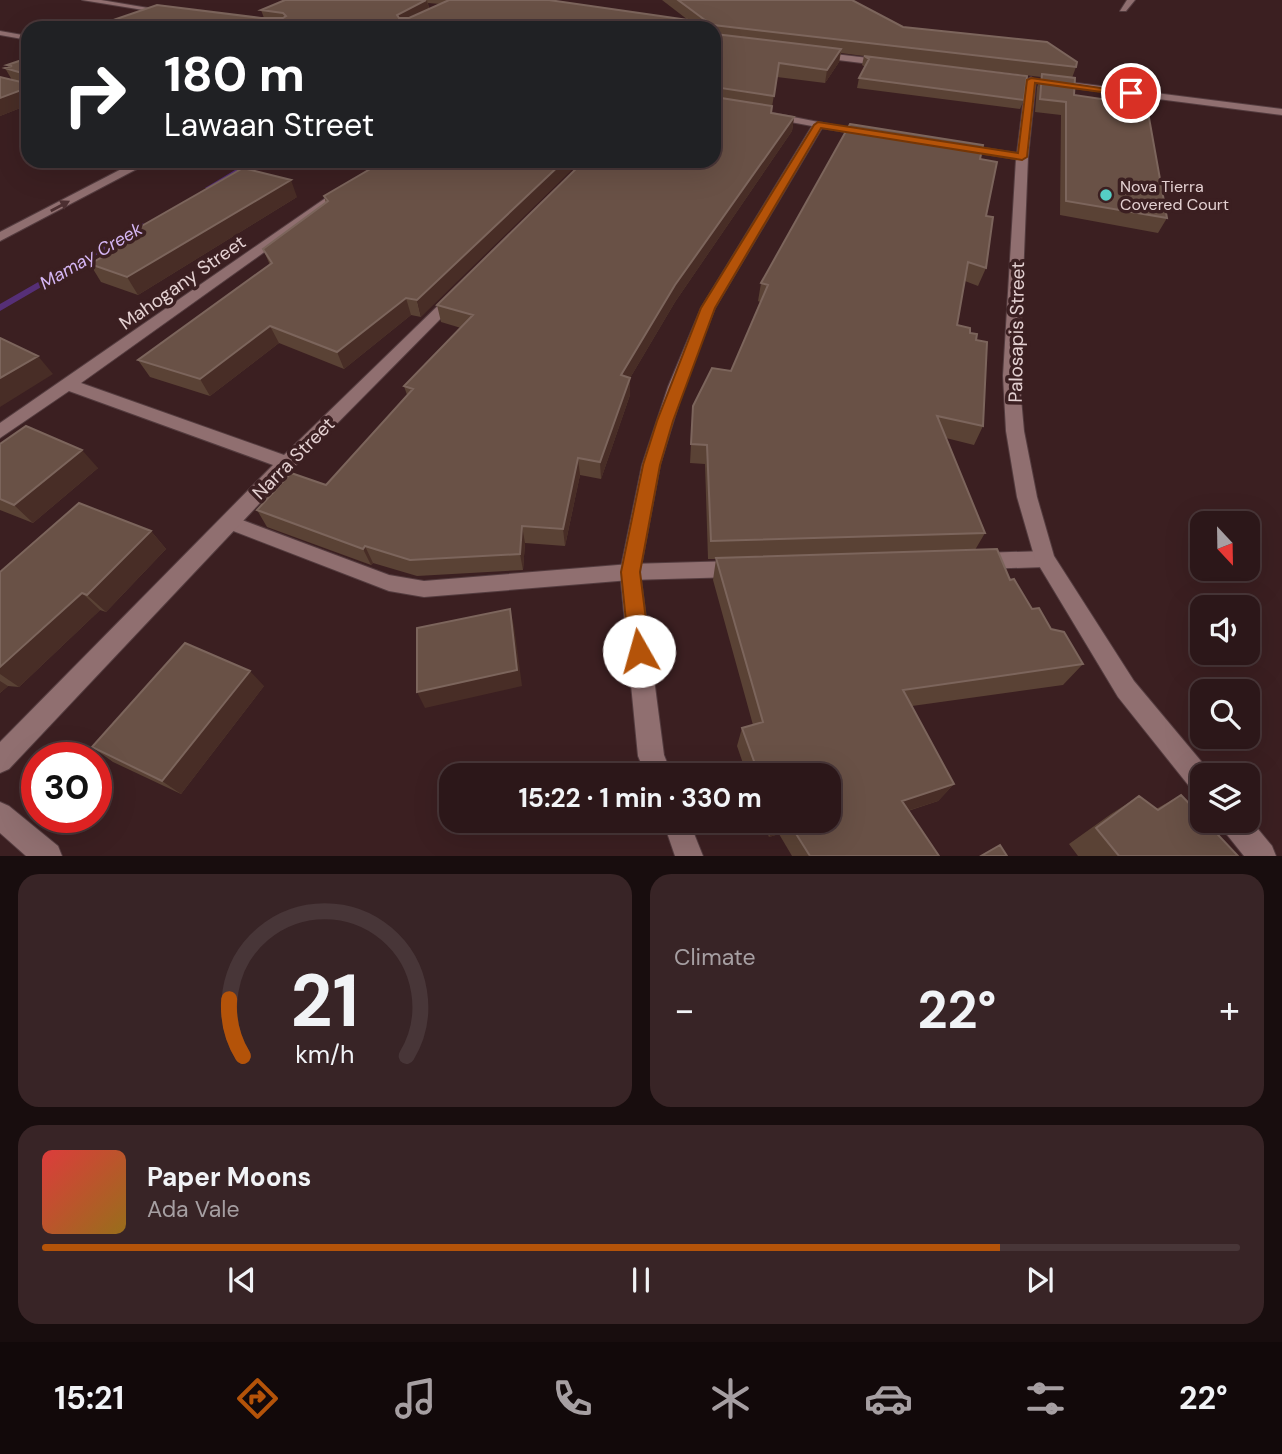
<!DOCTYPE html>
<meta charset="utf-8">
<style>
:root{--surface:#2c1719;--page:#382426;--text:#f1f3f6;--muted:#a69fa2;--line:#483638;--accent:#b45309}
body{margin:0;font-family:"DM Sans",sans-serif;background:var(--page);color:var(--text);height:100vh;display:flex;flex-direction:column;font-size:26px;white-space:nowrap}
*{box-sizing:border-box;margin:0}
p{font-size:23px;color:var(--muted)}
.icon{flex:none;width:38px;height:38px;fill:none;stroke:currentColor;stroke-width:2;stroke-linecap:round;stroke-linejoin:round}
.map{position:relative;height:856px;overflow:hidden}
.drawer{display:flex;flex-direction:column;gap:18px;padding:18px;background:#180d0e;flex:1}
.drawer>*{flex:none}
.guide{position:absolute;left:21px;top:21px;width:700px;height:147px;border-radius:21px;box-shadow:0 7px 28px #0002,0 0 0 2px var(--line);background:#202124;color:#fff;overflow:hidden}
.needle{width:46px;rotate:158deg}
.buttons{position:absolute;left:1190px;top:511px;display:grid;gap:14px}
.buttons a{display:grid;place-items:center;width:70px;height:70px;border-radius:14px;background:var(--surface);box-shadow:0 7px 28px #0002,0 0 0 2px var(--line);font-size:35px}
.speed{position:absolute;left:21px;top:742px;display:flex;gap:14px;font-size:35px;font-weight:700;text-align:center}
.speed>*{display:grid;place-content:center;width:91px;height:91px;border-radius:50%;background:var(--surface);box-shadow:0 7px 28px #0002,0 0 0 2px var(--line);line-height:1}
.speed .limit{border:10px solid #d22;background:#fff;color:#111}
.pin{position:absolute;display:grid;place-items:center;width:60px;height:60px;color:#fff;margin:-30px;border:4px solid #fff;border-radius:50%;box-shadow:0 2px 7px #0007}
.me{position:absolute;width:77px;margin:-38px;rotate:353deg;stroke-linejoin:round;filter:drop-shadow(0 0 5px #0008)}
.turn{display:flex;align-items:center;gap:24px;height:147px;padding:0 28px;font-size:32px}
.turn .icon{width:91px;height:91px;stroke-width:2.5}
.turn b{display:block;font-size:49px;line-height:60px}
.big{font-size:52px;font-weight:700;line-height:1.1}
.drawer .card{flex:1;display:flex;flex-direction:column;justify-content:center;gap:10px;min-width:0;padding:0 24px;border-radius:21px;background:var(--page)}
.drawer .dial{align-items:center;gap:0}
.dial svg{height:182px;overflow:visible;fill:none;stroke:var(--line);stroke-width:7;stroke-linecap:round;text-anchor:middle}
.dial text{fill:var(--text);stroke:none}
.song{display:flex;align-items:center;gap:21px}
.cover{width:84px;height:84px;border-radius:10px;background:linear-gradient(135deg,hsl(0 70% 55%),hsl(40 70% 35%))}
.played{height:7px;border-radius:4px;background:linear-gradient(90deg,var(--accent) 80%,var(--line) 80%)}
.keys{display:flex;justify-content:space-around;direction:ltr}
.heat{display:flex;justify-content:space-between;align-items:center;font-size:38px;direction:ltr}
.drawer .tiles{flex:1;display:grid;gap:18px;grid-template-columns:1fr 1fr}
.card:last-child{grid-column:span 2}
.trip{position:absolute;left:439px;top:763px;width:402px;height:70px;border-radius:21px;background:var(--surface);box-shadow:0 7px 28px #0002,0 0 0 2px var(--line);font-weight:700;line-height:70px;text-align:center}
.tab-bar{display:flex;height:112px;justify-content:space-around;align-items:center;background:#12090a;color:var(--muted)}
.tab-bar .icon{width:49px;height:49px}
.tab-bar .current{color:var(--accent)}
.tab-bar b{font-size:32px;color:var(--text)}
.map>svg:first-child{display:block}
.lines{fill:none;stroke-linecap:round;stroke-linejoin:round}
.stream{fill:#562f77;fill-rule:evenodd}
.service-casing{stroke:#543c3f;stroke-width:2}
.minor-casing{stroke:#543c3f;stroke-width:2}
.service{fill:#906f70;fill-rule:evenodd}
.minor{fill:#906f70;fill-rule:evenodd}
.wall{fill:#5a4235;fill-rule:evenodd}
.shaded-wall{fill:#482d26}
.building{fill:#695146;stroke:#7c655c;stroke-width:2}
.oneway{fill:#4c2f31}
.route{fill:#b45309;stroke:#753606;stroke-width:2}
.poi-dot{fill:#55cec5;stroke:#3b1f21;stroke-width:2.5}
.labels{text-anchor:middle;stroke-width:7;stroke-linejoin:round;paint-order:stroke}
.far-poi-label{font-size:16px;fill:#e4d1d2;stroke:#3b1f21;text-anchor:start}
.far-water-label{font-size:18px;font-style:italic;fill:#d4b5f3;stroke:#3b1f21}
.street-label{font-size:19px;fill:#e4d1d2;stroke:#3b1f21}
</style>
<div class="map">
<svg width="1282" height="856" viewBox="0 0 1282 856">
<rect width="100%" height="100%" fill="#3b1f21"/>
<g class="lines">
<path class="stream" d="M 250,161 L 258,161 L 211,189 L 205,188 Z
M 141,223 L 148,225 L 0,311 L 0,304 Z"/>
<g class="service-casing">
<path id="service" d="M 229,515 L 389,575 L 424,581 L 630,564 L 735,561 L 742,563 L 744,569 L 742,575 L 735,577 L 630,580 L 424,597 L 389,591 L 223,527 L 220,522 L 223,517 Z
M 1045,551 L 1052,553 L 1054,559 L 1052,565 L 1045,567 L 981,569 L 974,567 L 972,561 L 974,555 L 981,553 Z"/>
</g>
<g class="minor-casing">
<path id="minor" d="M 82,0 L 101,0 L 172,12 L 168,14 Z
M 1127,0 L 1135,0 L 1126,11 L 1120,11 Z
M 0,31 L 28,36 L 28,40 L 0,35 Z
M 817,52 L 886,60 L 890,63 L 886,66 L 814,57 Z
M 1031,77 L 1036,80 L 1028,157 L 1019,376 L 1024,431 L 1037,497 L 1054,556 L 1134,681 L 1211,773 L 1212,775 L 1202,775 L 1202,795 L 1193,791 L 1118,697 L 1035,559 L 1017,497 L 1006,431 L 1003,376 L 1016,159 L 959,150 L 954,147 L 959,144 L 1017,153 L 1026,80 Z
M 1053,80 L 1282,109 L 1282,115 L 1050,85 L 1050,81 Z
M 773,113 L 874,133 L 869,136 L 822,128 L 715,308 L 684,387 L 660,465 L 640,572 L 664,755 L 672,775 L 646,775 L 638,756 L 620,572 L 642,465 L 668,387 L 701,308 L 812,126 L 769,118 L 769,114 Z
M 137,161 L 152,161 L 0,241 L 0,232 Z
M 343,186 L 349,190 L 347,193 L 81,383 L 284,455 L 450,294 L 460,294 L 462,297 L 293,468 L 9,769 L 0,773 L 0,742 L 273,465 L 69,391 L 0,438 L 0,423 Z
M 0,802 L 9,806 L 58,846 L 62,856 L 26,856 L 0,833 Z
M 1248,817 L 1272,846 L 1276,856 L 1244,856 L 1224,831 L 1221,821 L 1248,821 Z
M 663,821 L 689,821 L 703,856 L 675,856 Z"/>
</g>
<use href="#service" class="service"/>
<use href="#minor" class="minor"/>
</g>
<path class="wall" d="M 285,0 L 549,0 L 688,20 L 662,0 L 852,0 L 903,27 L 1076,67 L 1072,78 L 1074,95 L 1167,218 L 1158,233 L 1060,215 L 1061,115 L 1035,112 L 1037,87 L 1041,77 L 870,57 L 1024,100 L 1020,109 L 857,88 L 859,78 L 865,67 L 862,65 L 864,56 L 841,53 L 839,62 L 825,83 L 777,77 L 771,113 L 794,117 L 792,131 L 675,302 L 630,378 L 630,395 L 601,479 L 580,475 L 565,546 L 525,543 L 523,570 L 417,576 L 373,563 L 371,565 L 267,527 L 257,510 L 326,485 L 407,395 L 404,386 L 461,328 L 441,322 L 437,305 L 714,161 L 714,28 L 264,18 L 261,10 ZM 428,3 L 440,4 L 429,9 Z
M 28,58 L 28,105 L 0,116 L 0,77 L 12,80 L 5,68 L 8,67 L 7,65 Z
M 980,159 L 986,216 L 986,268 L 978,286 L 965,281 L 957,325 L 970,333 L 976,340 L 983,426 L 974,445 L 946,438 L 985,533 L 975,550 L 1010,580 L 1032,609 L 1083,664 L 1063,685 L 912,706 L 954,784 L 938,801 L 908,811 L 939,856 L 792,856 L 779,834 L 769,837 L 763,821 L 830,821 L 830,775 L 747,775 L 737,746 L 742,728 L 753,725 L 713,580 L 716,559 L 708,559 L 705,464 L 690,463 L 693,406 L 731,371 L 760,302 L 758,301 L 761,283 Z
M 384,161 L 421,317 L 411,315 L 344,369 L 279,343 L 210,396 L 150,377 L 138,360 L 270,265 L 263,249 L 326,203 L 324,196 Z
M 297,197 L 138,295 L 101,282 L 90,264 L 136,238 L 133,231 Z
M 0,444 L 98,468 L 33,523 L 0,510 Z
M 151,531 L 166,549 L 106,612 L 100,610 L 19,687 L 8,686 L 0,693 L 0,572 Z
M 264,686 L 181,794 L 113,762 L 92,747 Z
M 1181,795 L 1238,856 L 1078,856 L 1069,844 L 1111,814 L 1139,796 L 1156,809 Z"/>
<path class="shaded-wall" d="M 426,0 L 427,0 L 429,11 L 399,27 L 397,15 Z
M 841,49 L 839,62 L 825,83 L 827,70 Z
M 23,75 L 28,84 L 28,105 L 0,116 L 0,98 L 27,88 Z
M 794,117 L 792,131 L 675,302 L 630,378 L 630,395 L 601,479 L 600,462 L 621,375 L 675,285 Z
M 564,161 L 581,161 L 421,317 L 417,300 Z
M 291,180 L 297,197 L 138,295 L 127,277 Z
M 406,298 L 411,315 L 344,369 L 337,352 Z
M 270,326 L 279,343 L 210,396 L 200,379 Z
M 38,356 L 53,374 L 0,407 L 0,378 Z
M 82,450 L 98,468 L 33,523 L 14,505 Z
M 578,458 L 580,475 L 565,546 L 563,529 Z
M 522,526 L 525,543 L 523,570 L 520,554 Z
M 151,531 L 166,549 L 106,612 L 87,595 Z
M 365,546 L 373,563 L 371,565 L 363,549 Z
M 82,593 L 100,610 L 19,687 L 0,674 L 0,667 Z
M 510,609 L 514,626 L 522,686 L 425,708 L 417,692 Z
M 250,671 L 264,686 L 181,794 L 162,781 Z
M 0,681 L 8,686 L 0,693 Z
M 954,784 L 938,801 L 888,817 L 902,801 Z
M 779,821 L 786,821 L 779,834 L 769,837 L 776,822 Z"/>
<path class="building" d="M 285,0 L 426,0 L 397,15 L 399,18 L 409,18 L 449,0 L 549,0 L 709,23 L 678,0 L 852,0 L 903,27 L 1047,42 L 1077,62 L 1076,67 L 713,25 L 714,28 L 90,28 L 157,5 L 261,18 L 283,18 L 286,16 L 283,13 L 261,10 Z
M 714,31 L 715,34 L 841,49 L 827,70 L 779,63 L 774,96 L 714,87 Z
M 864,56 L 1027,76 L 1024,100 L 859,78 L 869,59 Z
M 28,58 L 28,76 L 23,75 L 27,88 L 0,98 L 0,77 L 21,82 L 22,73 L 5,68 L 12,66 L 7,65 Z
M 1042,74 L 1075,78 L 1074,95 L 1135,104 L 1148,112 L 1167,218 L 1066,201 L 1066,102 L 1040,99 Z
M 714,92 L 715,97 L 772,106 L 771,113 L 794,117 L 675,285 L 621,375 L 630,378 L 600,462 L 578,458 L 563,529 L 522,526 L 520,554 L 410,560 L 365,546 L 363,549 L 257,510 L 291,473 L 326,485 L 413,389 L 404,386 L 473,315 L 437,305 L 584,161 L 714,161 Z
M 850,124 L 983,145 L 980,159 L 997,162 L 986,216 L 993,217 L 986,268 L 968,262 L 957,325 L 970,328 L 970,333 L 977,334 L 976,340 L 987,342 L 983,426 L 937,416 L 985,533 L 711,541 L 707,445 L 691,444 L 693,406 L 712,368 L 731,371 L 768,285 L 761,283 Z
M 384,161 L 564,161 L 417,300 L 406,298 L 337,352 L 270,326 L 200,379 L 138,360 L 272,263 L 263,249 L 328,201 L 324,196 Z
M 243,168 L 291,180 L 127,277 L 90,264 L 142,234 L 133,231 Z
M 0,338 L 38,356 L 0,378 Z
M 26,426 L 82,450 L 14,505 L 0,499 L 0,444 Z
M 79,503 L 151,531 L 87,595 L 82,593 L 0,667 L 0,572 Z
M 997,549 L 1010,580 L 1014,579 L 1032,609 L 1039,608 L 1051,629 L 1064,632 L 1083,664 L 903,690 L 954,784 L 902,801 L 939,856 L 810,856 L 788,821 L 830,821 L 830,775 L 759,775 L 742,728 L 763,722 L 716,558 Z
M 510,609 L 517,670 L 417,692 L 417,628 Z
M 185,643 L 250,671 L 162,781 L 92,747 Z
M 1181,795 L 1202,817 L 1202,821 L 1205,821 L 1238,856 L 1119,856 L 1096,828 L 1139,796 L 1158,810 Z
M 1000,845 L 1007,856 L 981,856 Z"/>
<defs><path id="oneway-solid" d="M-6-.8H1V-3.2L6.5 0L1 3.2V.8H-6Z" transform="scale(1.75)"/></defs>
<use class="oneway" href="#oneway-solid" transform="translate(60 206) rotate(-28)"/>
<path class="route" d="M 1031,78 L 1136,93 L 1131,96 L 1035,83 L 1027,157 L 1022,160 L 821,128 L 715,308 L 673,421 L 660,465 L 640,572 L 650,651 L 647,658 L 639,661 L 632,658 L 629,651 L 621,572 L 643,465 L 657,421 L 701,308 L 814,125 L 818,122 L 1018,153 L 1027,80 Z"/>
<circle class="poi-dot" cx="1106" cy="195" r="7"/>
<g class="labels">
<g class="far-poi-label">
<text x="1120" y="192">Nova Tierra<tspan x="1120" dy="18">Covered Court</tspan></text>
</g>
<g class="far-water-label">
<text transform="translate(91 256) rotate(-30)" y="6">Mamay Creek</text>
</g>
<g class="street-label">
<text transform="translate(182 282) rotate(-35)" y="7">Mahogany Street</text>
<text transform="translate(1016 332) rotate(-89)" y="7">Palosapis Street</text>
<text transform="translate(293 458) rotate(-45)" y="7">Narra Street</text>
</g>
</g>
</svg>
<div class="buttons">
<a><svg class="needle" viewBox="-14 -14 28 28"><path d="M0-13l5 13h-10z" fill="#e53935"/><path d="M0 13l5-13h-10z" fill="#a69fa2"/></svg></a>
<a><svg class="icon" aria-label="sound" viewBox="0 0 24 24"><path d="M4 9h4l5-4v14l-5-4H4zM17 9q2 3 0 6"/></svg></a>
<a><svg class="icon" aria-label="search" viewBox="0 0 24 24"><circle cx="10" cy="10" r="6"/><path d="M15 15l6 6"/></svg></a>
<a><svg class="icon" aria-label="layers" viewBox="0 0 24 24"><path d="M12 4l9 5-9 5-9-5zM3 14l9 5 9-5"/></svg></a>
</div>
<div class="speed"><div class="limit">30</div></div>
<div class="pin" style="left:1131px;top:93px;background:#d93025"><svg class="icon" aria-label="arrive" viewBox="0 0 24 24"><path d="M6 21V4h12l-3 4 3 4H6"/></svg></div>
<svg class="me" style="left:639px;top:651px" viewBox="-20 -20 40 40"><circle r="19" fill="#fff"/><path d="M0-13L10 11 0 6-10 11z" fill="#b45309"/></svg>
<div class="trip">15:22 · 1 min · 330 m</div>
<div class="guide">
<div class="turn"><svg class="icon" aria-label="right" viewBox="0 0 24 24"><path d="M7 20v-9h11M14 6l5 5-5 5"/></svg><div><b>180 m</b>Lawaan Street</div></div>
</div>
</div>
<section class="drawer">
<div class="tiles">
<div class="card dial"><svg viewBox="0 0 100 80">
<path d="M14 69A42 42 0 1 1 86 69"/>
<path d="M14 69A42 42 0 0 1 8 44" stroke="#b45309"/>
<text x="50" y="56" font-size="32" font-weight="700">21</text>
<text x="50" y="72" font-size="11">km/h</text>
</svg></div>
<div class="card"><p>Climate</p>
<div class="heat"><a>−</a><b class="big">22°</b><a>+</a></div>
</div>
<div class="card">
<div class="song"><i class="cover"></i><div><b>Paper Moons</b><p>Ada Vale</p></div></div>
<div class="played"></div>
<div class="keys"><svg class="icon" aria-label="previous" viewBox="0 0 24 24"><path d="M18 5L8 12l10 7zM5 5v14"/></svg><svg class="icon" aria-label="pause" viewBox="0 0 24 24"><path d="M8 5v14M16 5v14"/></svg><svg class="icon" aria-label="next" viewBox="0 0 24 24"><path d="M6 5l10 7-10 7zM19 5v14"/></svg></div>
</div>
</div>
</section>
<nav class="tab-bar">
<b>15:21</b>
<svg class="icon current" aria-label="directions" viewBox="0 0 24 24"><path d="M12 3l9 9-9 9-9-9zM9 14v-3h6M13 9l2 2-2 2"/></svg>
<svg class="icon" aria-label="music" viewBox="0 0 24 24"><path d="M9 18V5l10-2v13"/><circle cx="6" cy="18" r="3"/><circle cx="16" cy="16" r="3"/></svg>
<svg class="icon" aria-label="phone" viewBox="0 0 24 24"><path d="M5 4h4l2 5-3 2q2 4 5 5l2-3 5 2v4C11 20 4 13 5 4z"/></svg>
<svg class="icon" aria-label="climate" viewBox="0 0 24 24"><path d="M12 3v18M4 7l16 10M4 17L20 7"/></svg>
<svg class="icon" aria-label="car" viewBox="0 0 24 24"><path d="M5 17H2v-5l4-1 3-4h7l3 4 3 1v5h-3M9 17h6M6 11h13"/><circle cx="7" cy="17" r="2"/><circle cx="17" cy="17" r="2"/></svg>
<svg class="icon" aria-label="filters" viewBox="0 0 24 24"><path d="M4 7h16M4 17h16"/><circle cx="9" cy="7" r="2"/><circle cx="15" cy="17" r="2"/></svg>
<b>22°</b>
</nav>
